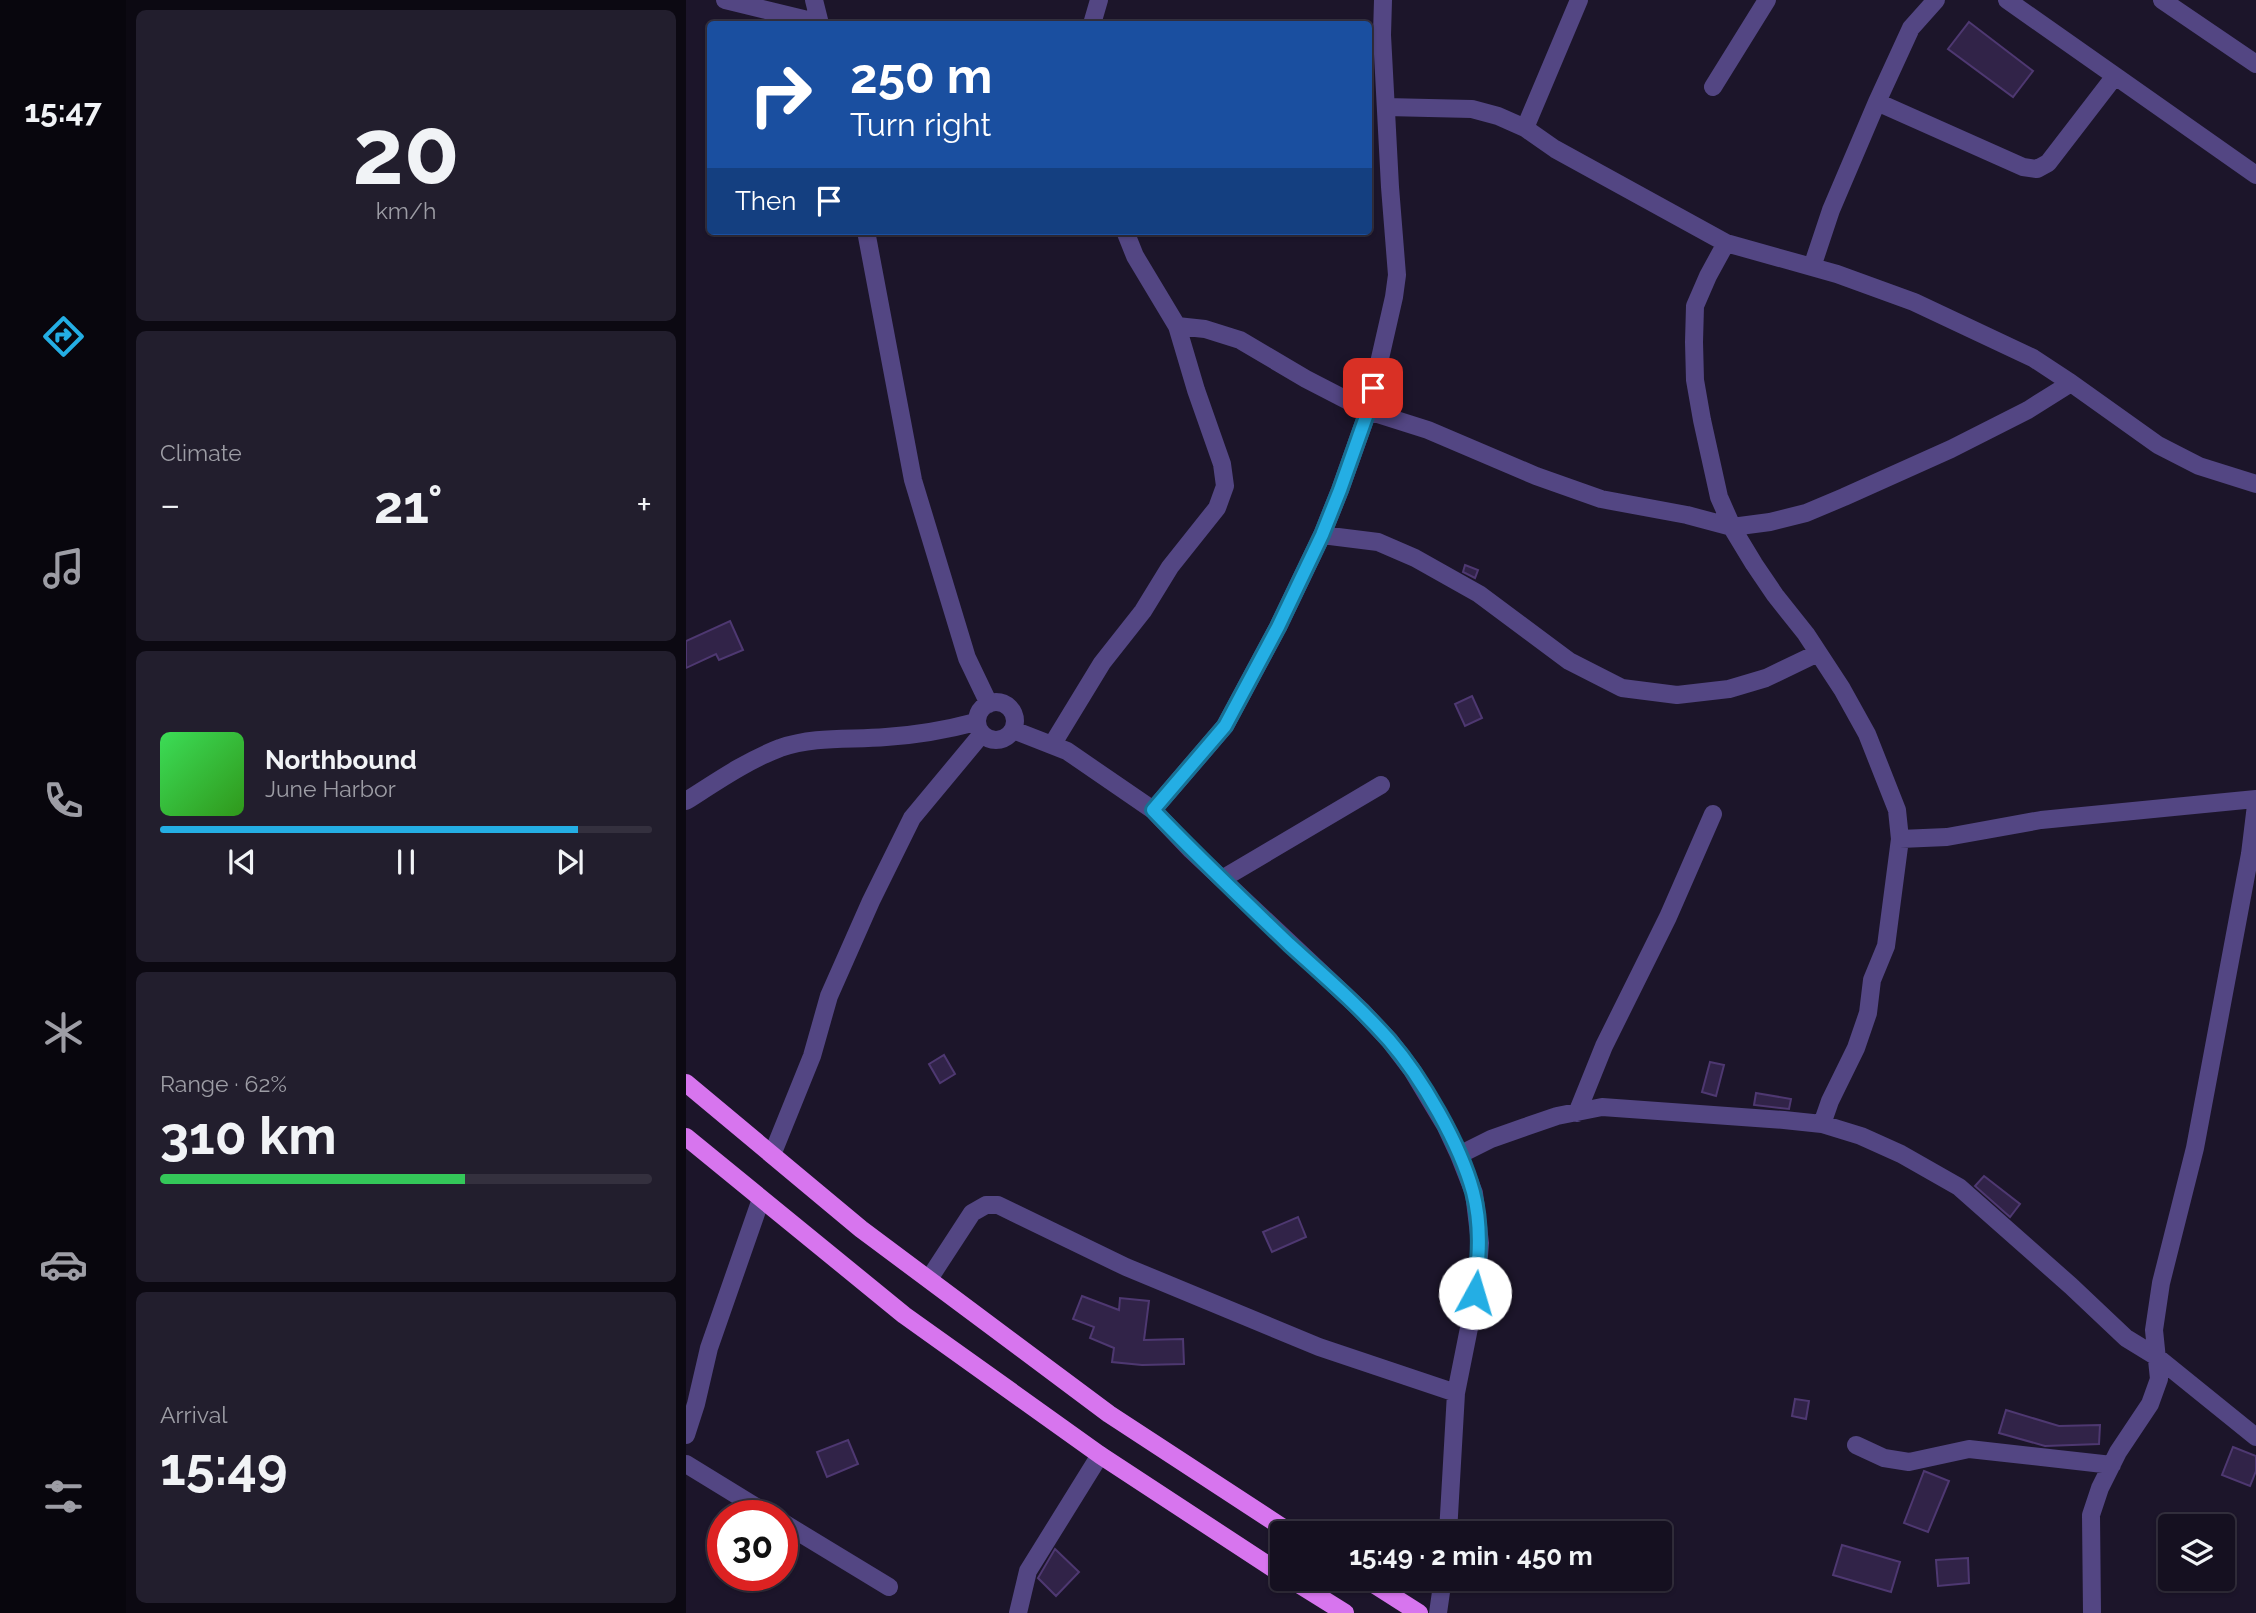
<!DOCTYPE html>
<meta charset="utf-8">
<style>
:root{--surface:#151020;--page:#221e2d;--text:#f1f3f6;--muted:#9d9da5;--line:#34303e;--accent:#24aee4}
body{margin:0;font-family:Raleway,sans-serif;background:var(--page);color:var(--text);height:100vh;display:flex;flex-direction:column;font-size:26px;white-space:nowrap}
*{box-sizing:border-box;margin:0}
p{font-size:23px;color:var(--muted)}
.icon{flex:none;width:38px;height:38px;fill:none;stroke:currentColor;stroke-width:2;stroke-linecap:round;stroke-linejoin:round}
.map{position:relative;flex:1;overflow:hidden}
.side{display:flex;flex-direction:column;gap:10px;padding:10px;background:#0c0912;width:560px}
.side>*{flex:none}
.hud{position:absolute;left:21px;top:21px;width:665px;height:214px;border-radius:7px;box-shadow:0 2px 5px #0004,0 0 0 2px var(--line);background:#1a4fa0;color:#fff;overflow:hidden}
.buttons{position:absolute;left:1472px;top:1514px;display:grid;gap:14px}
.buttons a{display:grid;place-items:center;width:77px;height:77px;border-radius:7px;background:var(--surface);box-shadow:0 2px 5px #0004,0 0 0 2px var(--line);font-size:35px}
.speed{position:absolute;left:21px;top:1500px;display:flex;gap:14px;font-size:35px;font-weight:700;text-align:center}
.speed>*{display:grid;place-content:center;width:91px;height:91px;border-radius:50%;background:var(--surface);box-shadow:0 2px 5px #0004,0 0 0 2px var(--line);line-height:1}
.speed .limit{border:10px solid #d22;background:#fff;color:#111}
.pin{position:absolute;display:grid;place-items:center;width:60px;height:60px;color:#fff;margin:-30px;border-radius:14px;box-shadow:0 4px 10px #0006}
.me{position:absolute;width:77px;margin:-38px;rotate:6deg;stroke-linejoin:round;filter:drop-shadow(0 0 5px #0008)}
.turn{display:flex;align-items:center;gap:24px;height:147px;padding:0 28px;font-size:32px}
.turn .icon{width:91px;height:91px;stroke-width:2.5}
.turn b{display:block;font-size:49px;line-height:60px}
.then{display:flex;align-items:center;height:66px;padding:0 28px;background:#0003;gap:14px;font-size:26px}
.big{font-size:52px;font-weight:700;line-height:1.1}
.side .widget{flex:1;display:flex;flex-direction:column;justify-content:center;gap:10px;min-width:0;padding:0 24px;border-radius:10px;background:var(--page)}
.side .dial{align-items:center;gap:0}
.dial b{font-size:91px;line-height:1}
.song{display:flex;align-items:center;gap:21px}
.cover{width:84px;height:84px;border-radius:10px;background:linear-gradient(135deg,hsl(130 70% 55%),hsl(110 70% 35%))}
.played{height:7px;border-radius:4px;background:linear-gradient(90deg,var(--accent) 85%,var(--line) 85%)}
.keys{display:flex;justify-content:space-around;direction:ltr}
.heat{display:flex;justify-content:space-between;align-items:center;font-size:38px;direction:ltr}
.charge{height:10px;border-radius:5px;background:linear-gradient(90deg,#34c759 62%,var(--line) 0)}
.trip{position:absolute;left:584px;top:1521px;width:402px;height:70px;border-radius:7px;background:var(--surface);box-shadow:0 2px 5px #0004,0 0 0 2px var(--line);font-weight:700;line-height:70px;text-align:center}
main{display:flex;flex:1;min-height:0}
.dock{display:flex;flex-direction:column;width:126px;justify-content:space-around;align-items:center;background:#08060d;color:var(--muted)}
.dock .icon{width:49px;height:49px}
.dock .active{color:var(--accent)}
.dock b{font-size:32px;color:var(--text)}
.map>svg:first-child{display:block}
.building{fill:#312348;stroke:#4e3871;stroke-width:2}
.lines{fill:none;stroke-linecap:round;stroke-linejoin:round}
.minor{stroke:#534683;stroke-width:18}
.major{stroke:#d775ee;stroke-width:18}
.route-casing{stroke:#177194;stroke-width:18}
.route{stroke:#24aee4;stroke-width:12}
</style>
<main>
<nav class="dock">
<b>15:47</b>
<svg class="icon active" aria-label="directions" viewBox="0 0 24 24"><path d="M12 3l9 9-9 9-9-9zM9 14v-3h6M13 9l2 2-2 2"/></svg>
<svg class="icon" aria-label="music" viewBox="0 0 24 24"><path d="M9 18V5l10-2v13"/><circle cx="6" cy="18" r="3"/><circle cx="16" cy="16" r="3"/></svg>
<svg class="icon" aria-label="phone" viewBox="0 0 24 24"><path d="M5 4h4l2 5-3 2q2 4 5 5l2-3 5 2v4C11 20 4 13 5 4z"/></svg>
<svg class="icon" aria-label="climate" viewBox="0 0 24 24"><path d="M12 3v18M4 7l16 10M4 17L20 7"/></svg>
<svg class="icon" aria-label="car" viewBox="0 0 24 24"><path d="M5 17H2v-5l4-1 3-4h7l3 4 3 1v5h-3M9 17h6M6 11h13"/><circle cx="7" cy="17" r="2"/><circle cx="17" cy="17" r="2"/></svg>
<svg class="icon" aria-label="filters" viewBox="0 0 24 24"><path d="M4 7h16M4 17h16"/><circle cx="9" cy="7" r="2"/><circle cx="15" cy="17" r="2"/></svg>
</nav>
<section class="side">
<div class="widget dial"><b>20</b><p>km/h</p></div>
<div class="widget"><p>Climate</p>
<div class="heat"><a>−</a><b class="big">21°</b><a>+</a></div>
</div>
<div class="widget">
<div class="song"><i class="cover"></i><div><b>Northbound</b><p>June Harbor</p></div></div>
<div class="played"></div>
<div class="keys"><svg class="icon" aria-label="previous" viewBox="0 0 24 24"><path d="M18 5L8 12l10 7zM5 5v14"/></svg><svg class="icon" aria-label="pause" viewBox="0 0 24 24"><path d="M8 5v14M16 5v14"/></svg><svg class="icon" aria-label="next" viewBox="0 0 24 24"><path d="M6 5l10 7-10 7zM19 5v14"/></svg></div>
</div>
<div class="widget"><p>Range · 62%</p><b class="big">310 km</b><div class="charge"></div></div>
<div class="widget"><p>Arrival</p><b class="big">15:49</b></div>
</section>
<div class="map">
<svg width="1570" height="1613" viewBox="0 0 1570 1613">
<rect width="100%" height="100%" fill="#1c152a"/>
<path class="building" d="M 1283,22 L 1347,71 L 1327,97 L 1262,49 Z
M 779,565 L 792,570 L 789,578 L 777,572 Z
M 44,621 L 57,650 L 33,660 L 30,654 L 0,668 L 0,641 Z
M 786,696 L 796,718 L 779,726 L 769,704 Z
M 258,1055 L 269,1074 L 254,1083 L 243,1064 Z
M 1024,1062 L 1038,1065 L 1030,1096 L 1016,1092 Z
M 1070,1093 L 1105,1099 L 1103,1109 L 1068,1105 Z
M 1298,1176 L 1334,1204 L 1324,1217 L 1289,1186 Z
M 612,1217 L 620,1237 L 586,1252 L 577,1232 Z
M 396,1296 L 433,1310 L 434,1298 L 463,1301 L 458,1340 L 497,1339 L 498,1364 L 456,1365 L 426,1362 L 428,1348 L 404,1338 L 408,1327 L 387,1319 Z
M 1109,1399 L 1123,1401 L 1120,1419 L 1106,1416 Z
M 1320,1410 L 1373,1426 L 1414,1425 L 1413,1444 L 1359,1446 L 1313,1433 Z
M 162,1440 L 172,1464 L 141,1477 L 131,1452 Z
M 1547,1447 L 1570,1456 L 1570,1471 L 1564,1486 L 1536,1475 Z
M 1238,1471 L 1263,1481 L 1242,1532 L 1218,1523 Z
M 1156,1545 L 1214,1562 L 1205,1592 L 1147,1575 Z
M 369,1549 L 393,1572 L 370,1596 L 352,1578 Z
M 1282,1558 L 1283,1583 L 1252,1586 L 1250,1560 Z"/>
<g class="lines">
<path class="minor" d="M 39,0 L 134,23
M 128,0 L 134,24
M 1321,0 L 1570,175
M 1476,0 L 1570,64
M 406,24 L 413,0
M 1027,87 L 1081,0
M 1191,102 L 1337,167 L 1351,169 L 1362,163 L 1429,76
M 700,107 L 786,109 L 812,116 L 839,128 L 869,149 L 1040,243 L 1151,274 L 1228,302 L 1347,358 L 1385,383 L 1472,445 L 1513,466 L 1570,484
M 839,128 L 893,0
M 180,231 L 227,480 L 281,658 L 303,704
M 1040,243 L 1022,276 L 1009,306 L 1008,342 L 1009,380 L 1016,420 L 1033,497 L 1048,531 L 1068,564 L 1089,595 L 1120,634 L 1156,689 L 1181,734 L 1211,810 L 1214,839 L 1200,946 L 1186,980 L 1182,1013 L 1170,1048 L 1144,1101 L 1136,1124
M 1126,267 L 1145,210 L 1191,102 L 1225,28 L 1250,0
M 491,326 L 519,329 L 554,340 L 620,379 L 682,411 L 742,430 L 850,476 L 915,499 L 1001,515 L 1046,527 L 1084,522 L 1120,513 L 1158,497 L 1265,449 L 1342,410 L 1385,383
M 636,535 L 692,542 L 729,558 L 793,594 L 883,661 L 936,688 L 991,695 L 1043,689 L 1080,678 L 1132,653
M291 721a19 19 0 1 1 38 0a19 19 0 1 1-38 0Z
M 327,730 L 381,751 L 467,810 L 505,850 L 675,1010 L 704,1041 L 726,1070 L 759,1125 L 773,1155 L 788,1193 L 794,1243 L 790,1293 L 770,1393 L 762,1533
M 366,745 L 416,663 L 457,611 L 484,567 L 531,508 L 539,486 L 536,464 L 510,390 L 491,326 L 449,256 L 439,231
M 0,801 C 30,782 60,761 94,748 C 129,736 164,740 200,737 C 231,735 260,730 290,722
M 467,810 L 539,726 L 592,627 L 636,535 L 654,490 L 682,411 L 708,297 L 711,275 L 704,187 L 696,35 L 697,0
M 1214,839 L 1261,837 L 1355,820 L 1570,799
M 536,879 L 695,785
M 891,1113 L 918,1046 L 982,917 L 1027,814
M 86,1155 L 126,1056 L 143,996 L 185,901 L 226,818 L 295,735
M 773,1155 L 805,1139 L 839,1127 L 871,1116 L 916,1107 L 1098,1120 L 1136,1124 L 1175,1136 L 1215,1154 L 1273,1187 L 1385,1286 L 1440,1338 L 1471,1357 L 1570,1437
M 243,1279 L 286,1213 L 300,1205 L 312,1205 L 440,1267 L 633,1347 L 770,1393
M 0,1435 L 10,1404 L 23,1348 L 75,1199
M 1170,1445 L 1198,1458 L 1223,1462 L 1283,1449 L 1426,1465
M 0,1464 L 85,1516
M 96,1522 L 203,1587
M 332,1613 L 342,1571 L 414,1455
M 752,1613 L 757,1578
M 1406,1613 L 1405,1515 L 1414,1488 L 1432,1452 L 1464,1404 L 1473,1379 L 1468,1330 L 1475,1283 L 1509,1148 L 1564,854 L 1570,805"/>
<path class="major" d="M 0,1083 L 175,1229 L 423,1414 L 605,1533
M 0,1137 L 218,1315 L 414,1455 L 597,1575
M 603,1578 L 659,1613
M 678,1578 L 733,1613"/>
</g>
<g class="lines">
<g class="route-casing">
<path id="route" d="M 687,388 L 682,411 L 654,490 L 636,535 L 592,627 L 539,726 L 467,810 C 511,856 557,900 603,944 C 637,975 672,1005 703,1040 C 736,1078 774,1144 787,1192 C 796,1226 793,1259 789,1293"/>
</g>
<use href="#route" class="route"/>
</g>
</svg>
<div class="buttons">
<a><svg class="icon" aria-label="layers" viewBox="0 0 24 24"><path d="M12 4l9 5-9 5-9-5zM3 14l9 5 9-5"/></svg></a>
</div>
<div class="speed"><div class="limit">30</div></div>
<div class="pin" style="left:687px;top:388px;background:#d93025"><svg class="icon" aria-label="arrive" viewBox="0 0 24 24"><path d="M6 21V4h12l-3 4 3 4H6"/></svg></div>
<svg class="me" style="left:789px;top:1293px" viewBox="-20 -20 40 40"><circle r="19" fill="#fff"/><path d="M0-13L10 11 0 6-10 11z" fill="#24aee4"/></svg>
<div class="trip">15:49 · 2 min · 450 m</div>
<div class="hud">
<div class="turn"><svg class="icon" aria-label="right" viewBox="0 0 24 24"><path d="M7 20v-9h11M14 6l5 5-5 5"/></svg><div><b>250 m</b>Turn right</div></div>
<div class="then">Then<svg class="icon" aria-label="arrive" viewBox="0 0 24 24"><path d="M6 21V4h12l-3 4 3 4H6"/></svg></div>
</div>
</div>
</main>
